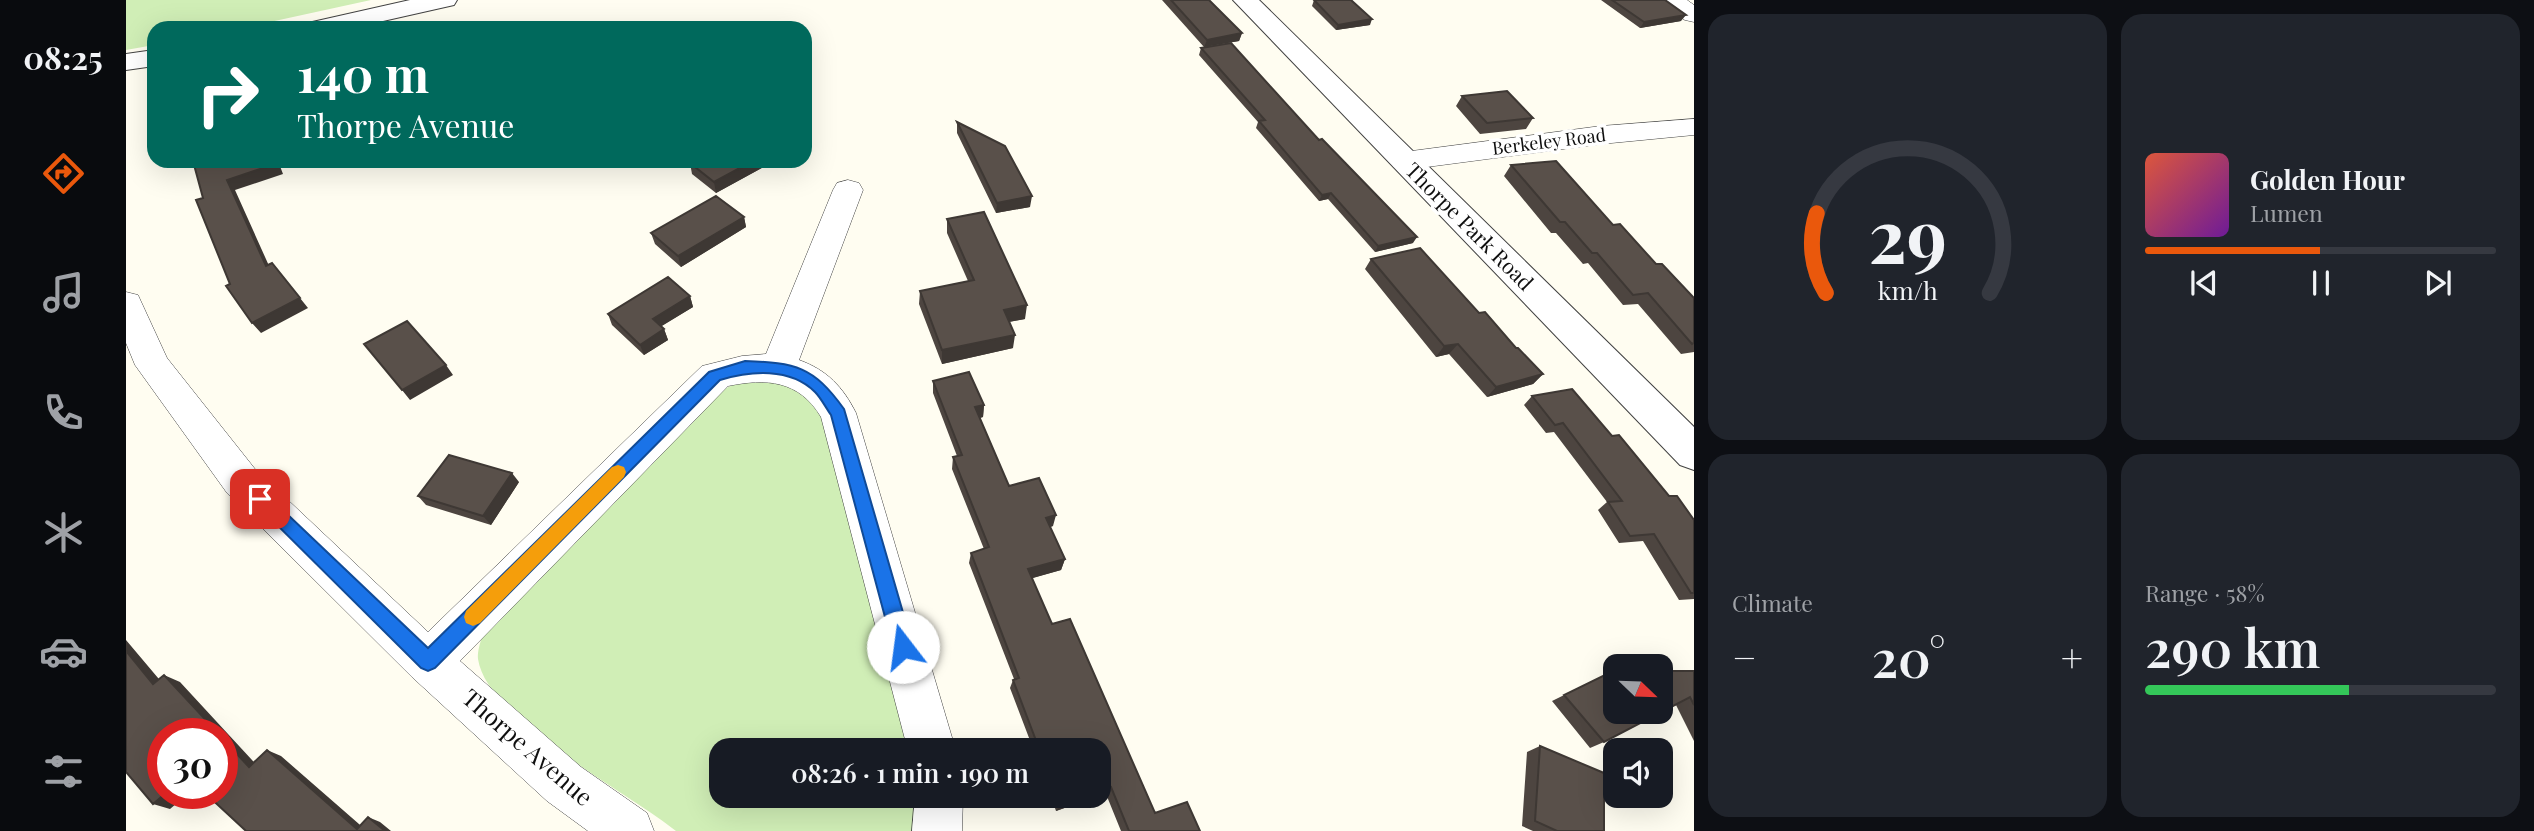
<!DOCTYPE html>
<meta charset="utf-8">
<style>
:root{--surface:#171b24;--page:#20242c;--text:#f1f3f6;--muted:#9ea1a6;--line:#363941;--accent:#ea580c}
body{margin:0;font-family:"Playfair Display",serif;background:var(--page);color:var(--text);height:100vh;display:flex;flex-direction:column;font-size:26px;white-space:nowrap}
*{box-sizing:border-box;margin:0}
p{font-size:23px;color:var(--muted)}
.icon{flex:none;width:38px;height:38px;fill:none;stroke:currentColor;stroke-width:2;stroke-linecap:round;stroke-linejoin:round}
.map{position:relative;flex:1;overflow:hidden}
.sheet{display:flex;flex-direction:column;gap:14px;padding:14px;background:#0d0f14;width:840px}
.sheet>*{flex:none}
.top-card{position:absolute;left:21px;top:21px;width:665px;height:147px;border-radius:21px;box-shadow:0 7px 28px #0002;background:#00695c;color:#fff;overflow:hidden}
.needle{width:46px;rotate:113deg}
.controls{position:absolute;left:1477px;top:654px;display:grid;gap:14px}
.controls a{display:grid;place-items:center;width:70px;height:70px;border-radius:14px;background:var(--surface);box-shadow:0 7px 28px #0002;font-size:35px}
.speed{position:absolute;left:21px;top:718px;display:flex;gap:14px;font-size:35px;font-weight:700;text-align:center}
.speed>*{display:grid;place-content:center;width:91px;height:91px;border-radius:50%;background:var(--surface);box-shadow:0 7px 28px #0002;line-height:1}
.speed .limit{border:10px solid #d22;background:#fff;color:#111}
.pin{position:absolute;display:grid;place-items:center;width:60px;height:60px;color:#fff;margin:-30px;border-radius:14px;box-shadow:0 4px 10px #0006}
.me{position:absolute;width:77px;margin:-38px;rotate:345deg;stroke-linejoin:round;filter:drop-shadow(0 0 5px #0008)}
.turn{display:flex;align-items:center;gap:24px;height:147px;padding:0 35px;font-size:32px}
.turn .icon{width:91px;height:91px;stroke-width:2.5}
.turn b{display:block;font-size:49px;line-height:60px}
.big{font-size:52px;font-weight:600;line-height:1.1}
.sheet .widget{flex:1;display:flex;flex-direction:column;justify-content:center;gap:10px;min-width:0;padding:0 24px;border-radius:21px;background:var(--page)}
.sheet .dial{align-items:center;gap:0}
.dial svg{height:182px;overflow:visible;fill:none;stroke:var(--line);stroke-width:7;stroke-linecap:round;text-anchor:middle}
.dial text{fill:var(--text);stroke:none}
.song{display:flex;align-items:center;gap:21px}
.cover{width:84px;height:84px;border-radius:10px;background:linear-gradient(135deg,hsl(10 70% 55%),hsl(280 70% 35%))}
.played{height:7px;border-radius:4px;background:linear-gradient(90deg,var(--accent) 50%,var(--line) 50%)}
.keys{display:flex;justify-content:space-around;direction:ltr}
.heat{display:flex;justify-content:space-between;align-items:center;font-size:38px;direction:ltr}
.charge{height:10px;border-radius:5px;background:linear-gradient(90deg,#34c759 58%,var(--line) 0)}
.sheet .tiles{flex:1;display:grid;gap:14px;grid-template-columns:repeat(2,1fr)}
.trip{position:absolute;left:583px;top:738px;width:402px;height:70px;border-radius:21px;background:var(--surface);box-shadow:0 7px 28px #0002;font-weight:600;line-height:70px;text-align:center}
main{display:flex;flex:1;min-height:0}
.tabs{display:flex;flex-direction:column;width:126px;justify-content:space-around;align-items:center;background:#090b0e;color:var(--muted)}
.tabs .icon{width:49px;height:49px}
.tabs .on{color:var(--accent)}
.tabs b{font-size:32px;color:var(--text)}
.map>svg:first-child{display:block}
.green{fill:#d0eeb6}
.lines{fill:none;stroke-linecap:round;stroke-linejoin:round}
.minor-casing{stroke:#424242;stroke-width:1}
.tertiary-casing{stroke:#424242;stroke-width:2}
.minor{fill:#fff;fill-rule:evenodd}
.tertiary{fill:#fff;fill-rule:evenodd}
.wall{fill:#4d4540}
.shaded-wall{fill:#3e3834}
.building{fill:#59504a;stroke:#3e3834;stroke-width:2}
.route{fill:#1a73e8;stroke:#114b97;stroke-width:2}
.slow{fill:#f59e0b}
.labels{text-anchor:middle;stroke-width:7;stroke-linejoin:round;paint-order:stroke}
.far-street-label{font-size:18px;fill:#0f0f0f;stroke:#fff}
.street-label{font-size:21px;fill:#0f0f0f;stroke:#fff}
.near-street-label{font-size:24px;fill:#0f0f0f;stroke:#fff}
</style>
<main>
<nav class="tabs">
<b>08:25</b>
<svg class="icon on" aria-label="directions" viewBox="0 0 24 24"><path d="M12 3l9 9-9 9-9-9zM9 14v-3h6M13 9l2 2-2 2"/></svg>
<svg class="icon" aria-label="music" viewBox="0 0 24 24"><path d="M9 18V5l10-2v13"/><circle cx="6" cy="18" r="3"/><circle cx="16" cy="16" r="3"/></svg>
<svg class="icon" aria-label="phone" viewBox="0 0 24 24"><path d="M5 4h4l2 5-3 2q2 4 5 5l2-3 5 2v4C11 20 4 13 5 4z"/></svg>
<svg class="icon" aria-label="climate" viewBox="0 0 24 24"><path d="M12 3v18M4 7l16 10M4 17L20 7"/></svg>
<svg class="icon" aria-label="car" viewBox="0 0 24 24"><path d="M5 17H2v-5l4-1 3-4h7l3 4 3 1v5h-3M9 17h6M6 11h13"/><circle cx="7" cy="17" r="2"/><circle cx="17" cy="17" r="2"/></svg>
<svg class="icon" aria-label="filters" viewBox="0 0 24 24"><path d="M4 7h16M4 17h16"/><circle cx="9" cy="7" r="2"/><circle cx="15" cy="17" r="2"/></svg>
</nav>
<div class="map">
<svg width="1568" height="831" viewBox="0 0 1568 831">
<rect width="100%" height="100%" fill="#fffdf1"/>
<path class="green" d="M 0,0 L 245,0 L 117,28 L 28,28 L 28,45 L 0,50 Z
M 632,380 C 666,381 677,384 697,412 L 786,751 L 595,751 L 595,796 L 797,796 L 792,831 L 550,831 C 503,793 361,720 352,659 C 351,651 355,641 357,633 L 582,398 L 606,385 Z"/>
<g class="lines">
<g class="minor-casing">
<path id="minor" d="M 1532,0 L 1561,0 L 1568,5 L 1568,22 L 1559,20 Z
M 1568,119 L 1568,135 L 1475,144 L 1278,170 L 1268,167 L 1264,161 L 1268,155 L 1278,152 L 1475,126 Z
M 722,180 L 733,183 L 737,190 L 673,360 C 701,370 717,387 730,413 L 830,751 L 782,751 L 695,417 C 673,380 640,378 602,386 L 334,661 L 455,767 L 521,813 L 528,831 L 462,831 L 421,801 L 286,677 L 101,493 L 9,365 L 0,343 L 0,292 L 12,295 L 41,358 L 129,469 L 302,632 L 576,366 L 616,356 L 640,354 L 707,190 L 711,183 Z
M 789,796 L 837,796 L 836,831 L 786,831 Z"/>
</g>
<g class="tertiary-casing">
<path id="tertiary" d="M 284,0 L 331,0 L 328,5 L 226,28 L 178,28 L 182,23 Z
M 1107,0 L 1133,0 L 1568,427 L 1568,470 L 1554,465 Z
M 28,50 L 28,66 L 0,70 L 0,54 Z"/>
</g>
<use href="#minor" class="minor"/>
<use href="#tertiary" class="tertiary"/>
</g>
<path class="wall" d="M 1036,0 L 1083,0 L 1116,33 L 1113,41 L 1078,47 Z
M 1188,0 L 1244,25 L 1210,30 L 1186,6 Z
M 1475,0 L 1539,0 L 1555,21 L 1514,28 Z
M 1075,48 L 1287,243 L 1249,252 L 1202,199 L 1193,201 L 1130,128 L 1132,122 L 1073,55 Z
M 1336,96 L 1407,118 L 1400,129 L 1354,134 L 1330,106 Z
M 831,122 L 904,207 L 870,213 L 831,133 Z
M 564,163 L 643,164 L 590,193 L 566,174 Z
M 1385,165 L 1487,225 L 1568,298 L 1568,352 L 1555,354 L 1512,304 L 1497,305 L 1462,263 L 1457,264 L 1430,233 L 1425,233 L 1378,176 Z
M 618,217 L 620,227 L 555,267 L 529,244 L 525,233 Z
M 821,219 L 899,319 L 883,322 L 887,348 L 816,364 L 793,304 L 794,291 L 842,281 L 821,233 Z
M 1245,259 L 1353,313 L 1417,374 L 1407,384 L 1361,397 L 1323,354 L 1310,357 L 1239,269 Z
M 564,296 L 567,307 L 535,326 L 538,329 L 542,340 L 518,355 L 486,325 L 482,314 Z
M 807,381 L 858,405 L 857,417 L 854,418 L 883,486 L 927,526 L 924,527 L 939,559 L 935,570 L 906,578 L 926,624 L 1029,813 L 1074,831 L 995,831 L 980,794 L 973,751 L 908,751 L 884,688 L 887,680 L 888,679 L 843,563 L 845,553 L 858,549 L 826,469 L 827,457 L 831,456 L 807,393 Z
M 1406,396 L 1486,436 L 1543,496 L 1568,520 L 1568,599 L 1553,600 L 1517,541 L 1493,543 L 1472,510 L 1481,502 L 1428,432 L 1420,433 L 1398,405 Z
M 393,482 L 365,525 L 300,505 L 292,496 Z
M 1489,670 L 1568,671 L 1568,741 L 1550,705 L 1478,742 L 1464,748 L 1426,701 Z
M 1414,746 L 1478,831 L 1407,831 L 1396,826 L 1401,752 Z
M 925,796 L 972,796 L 930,811 Z"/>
<path class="shaded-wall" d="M 1560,15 L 1555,21 L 1514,28 L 1518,22 Z
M 1246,19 L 1244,25 L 1210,30 L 1212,25 Z
M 1116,33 L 1113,41 L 1078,47 L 1081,40 Z
M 148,161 L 152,161 L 157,174 L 109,190 L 148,277 L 140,266 L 101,180 Z
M 627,161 L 643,161 L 643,164 L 590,193 L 588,182 Z
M 1205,193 L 1202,199 L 1193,201 L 1196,195 Z
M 906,196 L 904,207 L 870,213 L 871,203 Z
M 618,217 L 620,227 L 555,267 L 552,256 Z
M 1291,237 L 1287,243 L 1249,252 L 1252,246 Z
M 146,263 L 182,308 L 135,333 L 126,323 Z
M 564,296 L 567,307 L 531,329 L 527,319 Z
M 901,305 L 899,319 L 876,323 L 878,310 Z
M 538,329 L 542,340 L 518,355 L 514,345 Z
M 889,335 L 887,348 L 816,364 L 816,350 Z
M 1332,344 L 1323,354 L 1310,357 L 1318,346 Z
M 320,365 L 327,375 L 284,400 L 276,390 Z
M 1417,374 L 1407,384 L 1361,397 L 1370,387 Z
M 858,405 L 857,417 L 848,419 L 849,407 Z
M 386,473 L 393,482 L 365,525 L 357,516 Z
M 930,515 L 927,526 L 917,529 L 920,518 Z
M 939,559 L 935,570 L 900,580 L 902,569 Z
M 0,640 L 43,691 L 27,684 L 0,651 Z
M 38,675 L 54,682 L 138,773 L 123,767 L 96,738 L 96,733 L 92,733 Z
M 141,750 L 155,756 L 241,831 L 231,829 Z
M 985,787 L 980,794 L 973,796 L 973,791 Z
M 40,793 L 63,793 L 44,809 L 27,804 Z
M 959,796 L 972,796 L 930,811 L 934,805 Z
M 242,817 L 254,822 L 265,831 L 259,831 Z"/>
<path class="building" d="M 1045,0 L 1083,0 L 1116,33 L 1081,40 Z
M 1188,0 L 1225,0 L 1246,19 L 1212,25 Z
M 1486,0 L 1539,0 L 1560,15 L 1518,22 Z
M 1105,43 L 1193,140 L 1196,139 L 1291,237 L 1252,246 L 1205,193 L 1196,195 L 1133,121 L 1139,120 L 1075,48 Z
M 1381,91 L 1407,118 L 1361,123 L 1336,96 Z
M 831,122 L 879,146 L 906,196 L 871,203 Z
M 67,161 L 148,161 L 149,164 L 101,180 L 140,266 L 146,263 L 174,298 L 126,323 L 100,286 L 104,284 L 70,200 L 77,198 Z
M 567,161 L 627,161 L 588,182 L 564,163 Z
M 1430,161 L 1487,225 L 1494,224 L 1530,264 L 1536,264 L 1568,298 L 1568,343 L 1566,344 L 1522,293 L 1507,295 L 1471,253 L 1466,253 L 1439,222 L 1434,222 L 1385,165 Z
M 590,196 L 618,217 L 552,256 L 525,233 Z
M 858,212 L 901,305 L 878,310 L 889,335 L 816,350 L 794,291 L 848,280 L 821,219 Z
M 1294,248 L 1353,313 L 1359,312 L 1390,348 L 1392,348 L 1417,374 L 1370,387 L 1332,344 L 1318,346 L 1245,259 Z
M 542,277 L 564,296 L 527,319 L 538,329 L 514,345 L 482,314 Z
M 281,321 L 320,365 L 276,390 L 238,344 Z
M 843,372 L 858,405 L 849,407 L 883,486 L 913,478 L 930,515 L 920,518 L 939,559 L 902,569 L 926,624 L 944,619 L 1029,813 L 1061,802 L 1074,831 L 1003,831 L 985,787 L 973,791 L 973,751 L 914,751 L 887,680 L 893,678 L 845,553 L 863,547 L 827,457 L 836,455 L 807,381 Z
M 1446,389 L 1486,436 L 1493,435 L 1543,496 L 1551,496 L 1568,520 L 1568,593 L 1565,593 L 1528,534 L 1504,536 L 1482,502 L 1496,501 L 1437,423 L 1429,425 L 1406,396 Z
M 323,455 L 386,473 L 357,516 L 292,496 Z
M 0,651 L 27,684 L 38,675 L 92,733 L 37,733 L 37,793 L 40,793 L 27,804 L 0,772 Z
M 1489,670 L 1489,712 L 1535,712 L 1535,671 L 1568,671 L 1568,705 L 1564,697 L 1478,742 L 1438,695 Z
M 96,738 L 123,767 L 141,750 L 231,829 L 242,817 L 259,831 L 120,831 L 79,793 L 96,793 Z
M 1414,746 L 1478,773 L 1478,831 L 1431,831 L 1409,821 Z
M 931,796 L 959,796 L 934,805 Z"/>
<path class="route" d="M 619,361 C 670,363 687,366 718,409 L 787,647 L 784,653 L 777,656 L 770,653 L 767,647 L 705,415 C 700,408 695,398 689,392 C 664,367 624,371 594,380 L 309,668 L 302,671 L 295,668 L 125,499 L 128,494 L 134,492 L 140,494 L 302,648 L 583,372 Z"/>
<path class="slow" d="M 492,465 L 498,467 L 500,472 L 498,477 L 354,623 L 347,626 L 340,623 L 338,617 L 340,611 L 486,467 Z"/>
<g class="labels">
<g class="far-street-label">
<text transform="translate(1423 142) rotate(-7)" y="6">Berkeley Road</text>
</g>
<g class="street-label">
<text transform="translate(1343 227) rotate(45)" y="7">Thorpe Park Road</text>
</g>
<g class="near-street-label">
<text transform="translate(401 748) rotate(41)" y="8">Thorpe Avenue</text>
</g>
</g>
</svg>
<div class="controls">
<a><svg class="needle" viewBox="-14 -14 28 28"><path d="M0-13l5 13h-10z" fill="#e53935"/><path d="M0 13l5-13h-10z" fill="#9ea1a6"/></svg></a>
<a><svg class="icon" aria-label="sound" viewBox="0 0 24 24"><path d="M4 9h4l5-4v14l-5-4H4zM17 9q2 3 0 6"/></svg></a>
</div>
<div class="speed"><div class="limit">30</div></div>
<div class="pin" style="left:134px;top:499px;background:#d93025"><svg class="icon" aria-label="arrive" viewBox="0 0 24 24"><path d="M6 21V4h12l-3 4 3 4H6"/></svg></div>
<svg class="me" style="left:777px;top:647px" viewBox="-20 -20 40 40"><circle r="19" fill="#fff"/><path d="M0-13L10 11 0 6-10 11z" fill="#1a73e8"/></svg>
<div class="trip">08:26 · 1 min · 190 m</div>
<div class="top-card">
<div class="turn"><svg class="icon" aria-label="right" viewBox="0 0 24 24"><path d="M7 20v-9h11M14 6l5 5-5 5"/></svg><div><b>140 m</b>Thorpe Avenue</div></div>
</div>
</div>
<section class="sheet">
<div class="tiles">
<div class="widget dial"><svg viewBox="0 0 100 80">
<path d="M14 69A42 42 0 1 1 86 69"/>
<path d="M14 69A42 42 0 0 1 10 34" stroke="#ea580c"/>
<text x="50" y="56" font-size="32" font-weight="700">29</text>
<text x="50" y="72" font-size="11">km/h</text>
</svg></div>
<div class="widget">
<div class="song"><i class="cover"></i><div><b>Golden Hour</b><p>Lumen</p></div></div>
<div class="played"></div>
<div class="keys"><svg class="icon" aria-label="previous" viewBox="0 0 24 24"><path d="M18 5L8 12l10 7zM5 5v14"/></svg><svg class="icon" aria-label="pause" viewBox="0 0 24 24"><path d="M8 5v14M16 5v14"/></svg><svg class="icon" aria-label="next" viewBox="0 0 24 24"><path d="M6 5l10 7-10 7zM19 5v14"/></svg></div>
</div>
<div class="widget"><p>Climate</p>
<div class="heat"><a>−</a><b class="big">20°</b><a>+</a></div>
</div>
<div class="widget"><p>Range · 58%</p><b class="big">290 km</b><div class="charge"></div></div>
</div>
</section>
</main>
